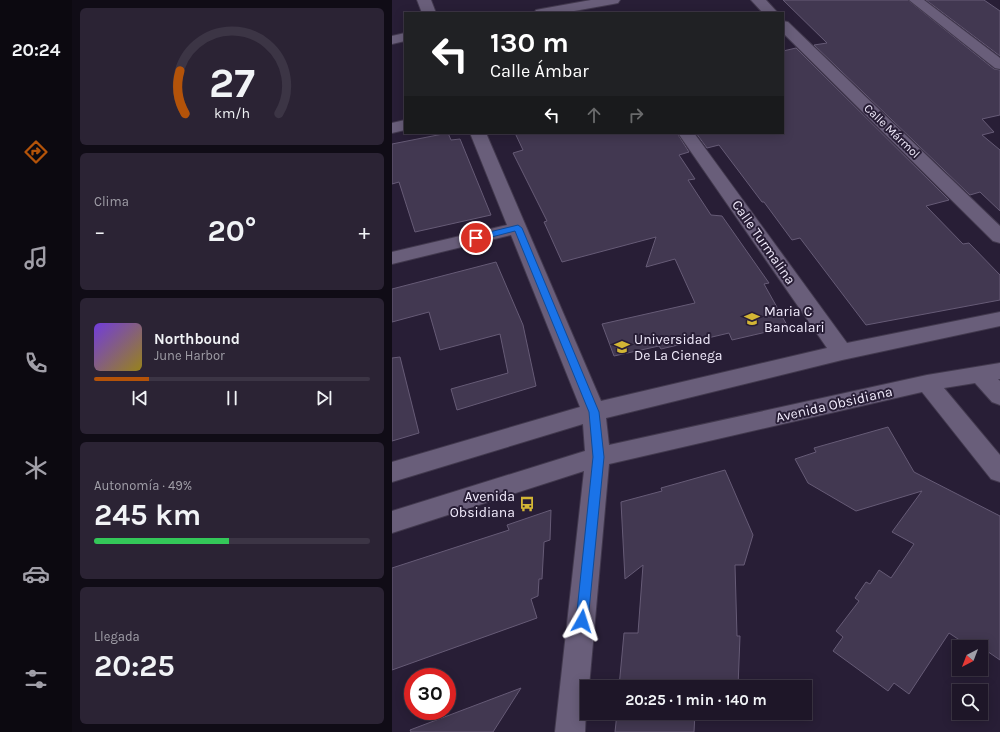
<!DOCTYPE html>
<html lang="es">
<meta charset="utf-8">
<style>
:root{--surface:#1e1628;--page:#2b2334;--text:#f1f3f6;--muted:#a19fa8;--line:#3c3545;--accent:#b45309}
body{margin:0;font-family:Karla,sans-serif;background:var(--page);color:var(--text);height:100vh;display:flex;flex-direction:column;font-size:15px;white-space:nowrap}
*{box-sizing:border-box;margin:0}
p{font-size:13px;color:var(--muted)}
.icon{flex:none;width:22px;height:22px;fill:none;stroke:currentColor;stroke-width:2;stroke-linecap:round;stroke-linejoin:round}
.map{position:relative;flex:1;overflow:hidden}
.sheet{display:flex;flex-direction:column;gap:8px;padding:8px;background:#100c16;width:320px}
.sheet>*{flex:none}
.banner{position:absolute;left:12px;top:12px;width:380px;height:122px;border-radius:0px;box-shadow:0 2px 10px #0003,0 0 0 1px var(--line);background:#202124;color:#fff;overflow:hidden}
.needle{width:26px;rotate:222deg}
.controls{position:absolute;left:560px;top:640px;display:grid;gap:8px}
.controls a{display:grid;place-items:center;width:36px;height:36px;border-radius:0px;background:var(--surface);box-shadow:0 2px 10px #0003,0 0 0 1px var(--line);font-size:20px}
.speed{position:absolute;left:12px;top:668px;display:flex;gap:8px;font-size:20px;font-weight:700;text-align:center}
.speed>*{display:grid;place-content:center;width:52px;height:52px;border-radius:50%;background:var(--surface);box-shadow:0 2px 10px #0003,0 0 0 1px var(--line);line-height:1}
.speed .limit{border:6px solid #d22;background:#fff;color:#111}
.pin{position:absolute;display:grid;place-items:center;width:34px;height:34px;color:#fff;margin:-17px;border:2px solid #fff;border-radius:50%;box-shadow:0 1px 4px #0007}
.me{position:absolute;width:44px;margin:-22px;rotate:6deg;stroke-linejoin:round;filter:drop-shadow(0 0 3px #0008)}
.turn{display:flex;align-items:center;gap:14px;height:84px;padding:0 20px;font-size:18px}
.turn .icon{width:52px;height:52px;stroke-width:2.5}
.turn b{display:block;font-size:28px;line-height:34px}
.lanes{display:flex;align-items:center;height:38px;padding:0 20px;background:#0003;justify-content:center;gap:20px;direction:ltr}
.lanes .off{opacity:.35}
.big{font-size:30px;font-weight:700;line-height:1.1}
.sheet .tile{flex:1;display:flex;flex-direction:column;justify-content:center;gap:6px;min-width:0;padding:0 14px;border-radius:6px;background:var(--page)}
.sheet .dial{align-items:center;gap:0}
.dial svg{height:104px;overflow:visible;fill:none;stroke:var(--line);stroke-width:7;stroke-linecap:round;text-anchor:middle}
.dial text{fill:var(--text);stroke:none}
.song{display:flex;align-items:center;gap:12px}
.cover{width:48px;height:48px;border-radius:6px;background:linear-gradient(135deg,hsl(260 70% 55%),hsl(50 70% 35%))}
.played{height:4px;border-radius:2px;background:linear-gradient(90deg,var(--accent) 20%,var(--line) 20%)}
.keys{display:flex;justify-content:space-around;direction:ltr}
.heat{display:flex;justify-content:space-between;align-items:center;font-size:22px;direction:ltr}
.charge{height:6px;border-radius:3px;background:linear-gradient(90deg,#34c759 49%,var(--line) 0)}
.trip{position:absolute;left:188px;top:680px;width:232px;height:40px;border-radius:0px;background:var(--surface);box-shadow:0 2px 10px #0003,0 0 0 1px var(--line);font-weight:700;line-height:40px;text-align:center}
main{display:flex;flex:1;min-height:0}
.dock{display:flex;flex-direction:column;width:72px;justify-content:space-around;align-items:center;background:#0c0910;color:var(--muted)}
.dock .icon{width:28px;height:28px}
.dock .current{color:var(--accent)}
.dock b{font-size:18px;color:var(--text)}
.map>svg:first-child{display:block}
.building{fill:#423851;stroke:#665b76}
.lines{fill:none;stroke-linecap:round;stroke-linejoin:round}
.minor-casing{stroke:#42394e;stroke-width:2}
.minor{fill:#695e7a;fill-rule:evenodd}
.route{fill:#1a73e8;stroke:#114b97}
.labels{text-anchor:middle;stroke-width:4;stroke-linejoin:round;paint-order:stroke}
.far-street-label{font-size:12px;fill:#f2ecfd;stroke:#281e36}
.street-label{font-size:14px;fill:#f2ecfd;stroke:#281e36}
.poi-label{font-size:14px;fill:#f2ecfd;stroke:#281e36;text-anchor:start}
</style>
<main>
<nav class="dock">
<b>20:24</b>
<svg class="icon current" aria-label="directions" viewBox="0 0 24 24"><path d="M12 3l9 9-9 9-9-9zM9 14v-3h6M13 9l2 2-2 2"/></svg>
<svg class="icon" aria-label="music" viewBox="0 0 24 24"><path d="M9 18V5l10-2v13"/><circle cx="6" cy="18" r="3"/><circle cx="16" cy="16" r="3"/></svg>
<svg class="icon" aria-label="phone" viewBox="0 0 24 24"><path d="M5 4h4l2 5-3 2q2 4 5 5l2-3 5 2v4C11 20 4 13 5 4z"/></svg>
<svg class="icon" aria-label="climate" viewBox="0 0 24 24"><path d="M12 3v18M4 7l16 10M4 17L20 7"/></svg>
<svg class="icon" aria-label="car" viewBox="0 0 24 24"><path d="M5 17H2v-5l4-1 3-4h7l3 4 3 1v5h-3M9 17h6M6 11h13"/><circle cx="7" cy="17" r="2"/><circle cx="17" cy="17" r="2"/></svg>
<svg class="icon" aria-label="filters" viewBox="0 0 24 24"><path d="M4 7h16M4 17h16"/><circle cx="9" cy="7" r="2"/><circle cx="15" cy="17" r="2"/></svg>
</nav>
<section class="sheet">
<div class="tile dial"><svg viewBox="0 0 100 80">
<path d="M14 69A42 42 0 1 1 86 69"/>
<path d="M14 69A42 42 0 0 1 10 36" stroke="#b45309"/>
<text x="50" y="56" font-size="32" font-weight="700">27</text>
<text x="50" y="72" font-size="11">km/h</text>
</svg></div>
<div class="tile"><p>Clima</p>
<div class="heat"><a>−</a><b class="big">20°</b><a>+</a></div>
</div>
<div class="tile">
<div class="song"><i class="cover"></i><div><b>Northbound</b><p>June Harbor</p></div></div>
<div class="played"></div>
<div class="keys"><svg class="icon" aria-label="previous" viewBox="0 0 24 24"><path d="M18 5L8 12l10 7zM5 5v14"/></svg><svg class="icon" aria-label="pause" viewBox="0 0 24 24"><path d="M8 5v14M16 5v14"/></svg><svg class="icon" aria-label="next" viewBox="0 0 24 24"><path d="M6 5l10 7-10 7zM19 5v14"/></svg></div>
</div>
<div class="tile"><p>Autonomía · 49%</p><b class="big">245 km</b><div class="charge"></div></div>
<div class="tile"><p>Llegada</p><b class="big">20:25</b></div>
</section>
<div class="map">
<svg width="608" height="732" viewBox="0 0 608 732">
<rect width="100%" height="100%" fill="#281e36"/>
<path class="building" d="M 391,0 L 516,0 L 602,69 L 608,70 L 608,115 L 590,119 L 602,132 L 590,135 L 608,150 L 608,211 L 588,192 L 578,195 L 422,45 L 435,43 Z
M 534,0 L 592,0 L 608,11 L 608,56 Z
M 404,48 L 557,200 L 534,206 L 571,244 L 577,243 L 608,275 L 608,300 L 474,325 L 408,238 L 400,240 L 372,202 L 370,202 L 327,145 L 315,148 L 304,133 L 391,133 L 391,51 Z
M 56,133 L 59,140 L 68,139 L 99,215 L 23,232 L 7,182 L 0,184 L 0,144 Z
M 123,133 L 285,133 L 297,152 L 287,155 L 303,179 L 296,180 L 319,215 L 330,216 L 377,283 L 372,284 L 396,327 L 340,340 L 337,333 L 269,349 L 267,346 L 222,356 L 210,324 L 303,303 L 283,259 L 254,267 L 264,237 L 170,262 L 152,222 L 155,221 L 121,153 L 131,150 Z
M 104,262 L 131,325 L 144,386 L 65,410 L 59,389 L 116,373 L 108,334 L 48,350 L 37,312 L 0,322 L 0,289 Z
M 8,357 L 27,433 L 0,441 L 0,358 Z
M 496,427 L 522,472 L 608,516 L 608,660 L 589,647 L 578,647 L 557,633 L 517,694 L 502,683 L 496,691 L 441,651 L 451,637 L 444,631 L 467,601 L 463,598 L 474,582 L 478,584 L 487,570 L 499,578 L 522,544 L 500,532 L 530,491 L 464,511 L 416,483 L 403,459 L 424,452 L 422,448 Z
M 333,470 L 361,535 L 352,565 L 343,565 L 345,636 L 348,636 L 346,687 L 227,687 L 232,633 L 246,633 L 251,565 L 233,579 L 229,502 L 270,491 L 269,488 Z
M 159,510 L 158,540 L 152,542 L 150,579 L 147,579 L 146,596 L 139,599 L 145,618 L 0,670 L 0,568 L 117,530 L 115,525 Z
M 129,688 L 101,732 L 19,732 L 18,730 Z
M 225,713 L 303,713 L 302,732 L 223,732 Z"/>
<g class="lines">
<g class="minor-casing">
<path id="minor" d="M 25,0 L 39,0 L 44,13 L 30,13 Z
M 199,0 L 228,0 L 226,3 L 221,4 L 171,13 L 142,13 L 144,10 L 149,9 Z
M 359,0 L 374,0 L 386,13 L 371,13 Z
M 517,0 L 532,0 L 608,58 L 608,69 L 603,68 Z
M 391,21 L 396,22 L 608,226 L 608,243 L 601,241 L 391,33 Z
M 13,33 L 13,41 L 0,44 L 0,36 Z
M 13,120 L 13,130 L 0,133 L 0,123 Z
M 78,133 L 94,133 L 209,401 L 435,348 L 286,133 L 302,133 L 455,343 L 608,312 L 608,326 L 450,360 L 214,418 L 217,445 L 535,375 L 608,363 L 608,379 L 606,379 L 608,381 L 608,405 L 600,402 L 583,383 L 552,388 L 608,455 L 608,482 L 599,479 L 530,392 L 217,464 L 197,687 L 195,687 L 193,732 L 163,732 L 192,471 L 0,533 L 0,511 L 193,451 L 191,424 L 0,482 L 0,462 L 188,407 L 119,235 L 0,264 L 0,252 L 115,225 Z"/>
</g>
<use href="#minor" class="minor"/>
</g>
<path class="route" d="M 126,225 L 130,228 L 207,412 L 212,457 L 196,621 L 194,625 L 190,626 L 186,625 L 184,621 L 201,457 L 197,412 L 123,231 L 84,241 L 80,238 L 81,236 Z"/>
<defs>
<g id="school-bare" transform="scale(1.2)"><path d="M0-5L7-2L0 1L-7-2ZM-4 1L0 2.5L4 1V4Q0 6-4 4Z" fill="#d3b635" stroke="#281e36" stroke-width="2.5" paint-order="stroke"/></g>
<g id="university-bare" transform="scale(1.2)"><path d="M0-5L7-2L0 1L-7-2ZM-4 1L0 2.5L4 1V4Q0 6-4 4Z" fill="#d3b635" stroke="#281e36" stroke-width="2.5" paint-order="stroke"/></g>
<g id="bus-bare" transform="scale(1.2)"><path d="M-5-6H5V4H4V6H2V4H-2V6H-4V4H-5ZM-3.5-4V0h7V-4ZM-3.5 1.2v1.5H-2V1.2ZM2 1.2v1.5H3.5V1.2Z" fill="#d3b635" stroke="#281e36" stroke-width="2.5" paint-order="stroke"/></g>
</defs>
<g fill-rule="evenodd">
<use href="#school-bare" x="360" y="319"/>
<use href="#university-bare" x="230" y="347"/>
<use href="#bus-bare" x="135" y="504"/>
</g>
<g class="labels">
<g class="far-street-label">
<text transform="translate(500 131) rotate(44)" y="4">Calle Mármol</text>
</g>
<g class="street-label">
<text transform="translate(372 242) rotate(55)" y="5">Calle Turmalina</text>
<text transform="translate(442 404) rotate(-13)" y="5">Avenida Obsidiana</text>
</g>
<g class="poi-label">
<text x="372" y="316">Maria C<tspan x="372" dy="16">Bancalari</tspan></text>
<text x="242" y="344">Universidad<tspan x="242" dy="16">De La Cienega</tspan></text>
<text x="123" y="501" text-anchor="end">Avenida<tspan x="123" dy="16">Obsidiana</tspan></text>
</g>
</g>
</svg>
<div class="controls">
<a><svg class="needle" viewBox="-14 -14 28 28"><path d="M0-13l5 13h-10z" fill="#e53935"/><path d="M0 13l5-13h-10z" fill="#a19fa8"/></svg></a>
<a><svg class="icon" aria-label="search" viewBox="0 0 24 24"><circle cx="10" cy="10" r="6"/><path d="M15 15l6 6"/></svg></a>
</div>
<div class="speed"><div class="limit">30</div></div>
<div class="pin" style="left:84px;top:238px;background:#d93025"><svg class="icon" aria-label="arrive" viewBox="0 0 24 24"><path d="M6 21V4h12l-3 4 3 4H6"/></svg></div>
<svg class="me" style="left:190px;top:621px" viewBox="-20 -20 40 40"><path d="M0-17L14 15 0 8-14 15z" fill="#1a73e8" stroke="#fff" stroke-width="4"/></svg>
<div class="trip">20:25 · 1 min · 140 m</div>
<div class="banner">
<div class="turn"><svg class="icon" aria-label="left" viewBox="0 0 24 24"><path d="M17 20v-9H6M10 6l-5 5 5 5"/></svg><div><b>130 m</b>Calle Ámbar</div></div>
<div class="lanes"><svg class="icon" aria-label="left" viewBox="0 0 24 24"><path d="M17 20v-9H6M10 6l-5 5 5 5"/></svg><svg class="icon off" aria-label="ahead" viewBox="0 0 24 24"><path d="M12 20V5M6 11l6-6 6 6"/></svg><svg class="icon off" aria-label="right" viewBox="0 0 24 24"><path d="M7 20v-9h11M14 6l5 5-5 5"/></svg></div>
</div>
</div>
</main>
